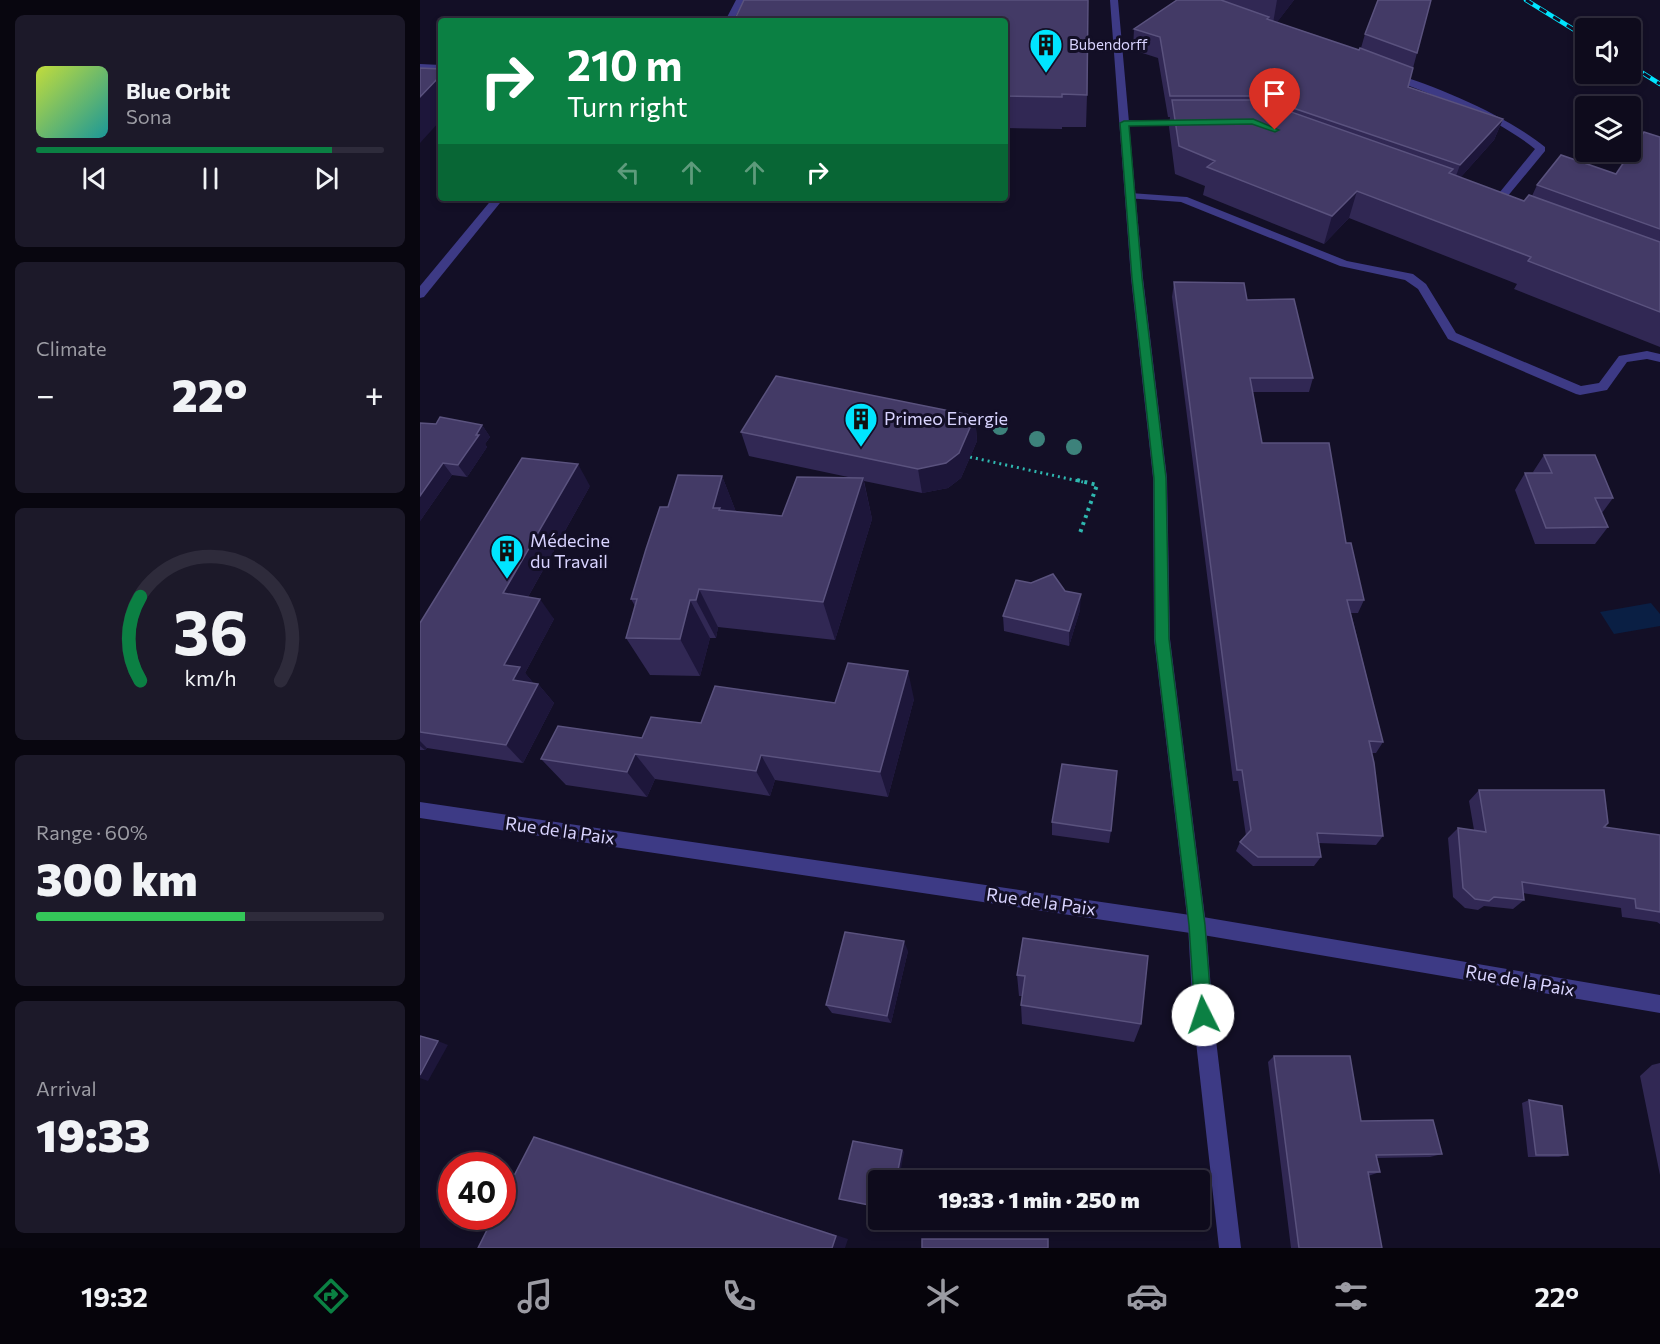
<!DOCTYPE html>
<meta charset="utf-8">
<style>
:root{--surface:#0e0b1c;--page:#1c1929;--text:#f1f3f6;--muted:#9b9ba3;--line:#2e2b3b;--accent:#0b8043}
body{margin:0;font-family:Commissioner,sans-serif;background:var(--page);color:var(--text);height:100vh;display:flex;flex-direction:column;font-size:22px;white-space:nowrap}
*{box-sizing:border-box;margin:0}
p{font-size:20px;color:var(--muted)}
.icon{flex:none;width:33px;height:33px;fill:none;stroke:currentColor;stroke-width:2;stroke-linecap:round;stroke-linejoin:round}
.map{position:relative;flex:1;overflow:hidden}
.panel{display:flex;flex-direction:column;gap:15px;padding:15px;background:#08060f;width:420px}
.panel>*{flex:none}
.hud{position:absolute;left:18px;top:18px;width:570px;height:183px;border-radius:6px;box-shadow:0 3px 9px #0003,0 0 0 2px var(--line);background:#0b8043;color:#fff;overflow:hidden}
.tools{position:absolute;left:1155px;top:18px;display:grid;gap:12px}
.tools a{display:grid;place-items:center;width:66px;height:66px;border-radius:6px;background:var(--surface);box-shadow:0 3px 9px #0003,0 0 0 2px var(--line);font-size:30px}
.speed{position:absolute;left:18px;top:1152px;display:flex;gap:12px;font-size:30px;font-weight:700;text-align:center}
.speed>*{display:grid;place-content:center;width:78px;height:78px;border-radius:50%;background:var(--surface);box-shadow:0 3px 9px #0003,0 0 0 2px var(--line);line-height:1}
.speed .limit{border:9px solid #d22;background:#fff;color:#111}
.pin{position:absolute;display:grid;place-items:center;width:51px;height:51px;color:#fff;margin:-62px -26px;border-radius:50% 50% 50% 0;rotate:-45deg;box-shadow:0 0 6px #0007}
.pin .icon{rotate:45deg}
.me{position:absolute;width:66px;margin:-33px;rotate:356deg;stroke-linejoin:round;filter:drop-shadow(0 0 4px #0008)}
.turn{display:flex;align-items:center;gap:21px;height:126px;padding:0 30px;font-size:27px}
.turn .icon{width:78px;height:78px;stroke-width:2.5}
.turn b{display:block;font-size:42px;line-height:51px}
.lanes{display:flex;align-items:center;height:57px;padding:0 30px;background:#0003;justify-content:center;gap:30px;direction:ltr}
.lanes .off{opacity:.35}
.big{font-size:45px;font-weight:800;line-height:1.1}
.panel .tile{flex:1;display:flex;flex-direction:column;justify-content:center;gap:9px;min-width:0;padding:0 21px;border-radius:9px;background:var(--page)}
.panel .dial{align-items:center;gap:0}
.dial svg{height:156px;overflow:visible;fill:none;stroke:var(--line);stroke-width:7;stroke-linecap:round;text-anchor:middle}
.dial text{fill:var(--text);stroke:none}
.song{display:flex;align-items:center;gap:18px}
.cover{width:72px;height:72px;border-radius:9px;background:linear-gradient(135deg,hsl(70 70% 55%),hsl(180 70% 35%))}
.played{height:6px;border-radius:3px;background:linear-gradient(90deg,var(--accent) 85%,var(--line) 85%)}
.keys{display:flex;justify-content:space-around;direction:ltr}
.heat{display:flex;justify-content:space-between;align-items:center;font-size:33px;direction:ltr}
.charge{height:9px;border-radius:4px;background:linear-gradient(90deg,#34c759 60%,var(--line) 0)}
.trip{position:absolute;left:448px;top:1170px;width:342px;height:60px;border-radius:6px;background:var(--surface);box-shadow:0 3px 9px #0003,0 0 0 2px var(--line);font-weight:800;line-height:60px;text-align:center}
.dock{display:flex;height:96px;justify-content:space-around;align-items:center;background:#06040b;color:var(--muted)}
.dock .icon{width:42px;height:42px}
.dock .active{color:var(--accent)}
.dock b{font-size:27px;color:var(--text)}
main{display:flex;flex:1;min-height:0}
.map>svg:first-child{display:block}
.water{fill:#0a1f44}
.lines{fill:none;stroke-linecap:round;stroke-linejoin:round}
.path-far1{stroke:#2fb8b0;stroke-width:3;stroke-dasharray:2 4;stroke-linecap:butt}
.path{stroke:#2fb8b0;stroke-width:4;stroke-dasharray:3 4.5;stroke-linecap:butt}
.service{fill:#3d3a85;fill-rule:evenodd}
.minor{fill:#3d3a85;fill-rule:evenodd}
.tertiary{fill:#3d3a85;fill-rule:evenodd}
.rail-casing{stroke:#00e5ff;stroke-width:4.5}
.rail{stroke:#130f26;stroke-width:3;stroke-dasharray:8;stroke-linecap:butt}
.tree{fill:#3d827b}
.wall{fill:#312854}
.shaded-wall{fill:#1d163a}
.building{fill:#433a66;stroke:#5a527e;stroke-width:1.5}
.route{fill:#0b8043;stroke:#07532c;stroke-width:1.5}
.labels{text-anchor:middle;stroke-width:6;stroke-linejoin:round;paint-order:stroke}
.far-poi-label{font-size:15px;fill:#d9d4ff;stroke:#130f26;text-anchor:start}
.poi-label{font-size:18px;fill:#d9d4ff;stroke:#130f26;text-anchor:start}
.street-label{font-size:18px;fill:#d9d4ff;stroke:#130f26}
</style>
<main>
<section class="panel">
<div class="tile">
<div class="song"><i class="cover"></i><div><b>Blue Orbit</b><p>Sona</p></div></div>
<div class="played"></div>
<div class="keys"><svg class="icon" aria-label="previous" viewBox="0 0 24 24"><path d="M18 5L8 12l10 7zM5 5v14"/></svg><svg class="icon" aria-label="pause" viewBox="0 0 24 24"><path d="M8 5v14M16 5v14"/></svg><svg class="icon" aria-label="next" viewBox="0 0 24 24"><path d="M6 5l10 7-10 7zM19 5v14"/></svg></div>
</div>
<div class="tile"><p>Climate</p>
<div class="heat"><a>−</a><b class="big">22°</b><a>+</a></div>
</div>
<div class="tile dial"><svg viewBox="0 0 100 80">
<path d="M14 69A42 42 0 1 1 86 69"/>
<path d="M14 69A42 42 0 0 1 14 26" stroke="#0b8043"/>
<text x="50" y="56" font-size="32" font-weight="700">36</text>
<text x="50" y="72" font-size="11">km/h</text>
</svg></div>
<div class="tile"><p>Range · 60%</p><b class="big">300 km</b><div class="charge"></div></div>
<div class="tile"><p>Arrival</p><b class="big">19:33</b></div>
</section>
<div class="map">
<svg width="1240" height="1248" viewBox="0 0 1240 1248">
<rect width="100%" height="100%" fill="#130f26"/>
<path class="water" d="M 1231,603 L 1240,614 L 1240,626 L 1194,634 L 1180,612 Z"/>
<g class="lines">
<path class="path-far1" d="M 550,457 L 663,482"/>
<path class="path" d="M 657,480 L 677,485 L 660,533"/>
<path class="service" d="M 316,0 L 324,0 L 313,21 L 305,21 Z
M 972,73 C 1019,87 1087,116 1125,147 L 1125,151 L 1077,209 L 1069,209 L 1065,206 L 1071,203 L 1115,149 C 1073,115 1019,98 969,78 L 967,76 Z
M 704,120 L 770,120 L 775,123 L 770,126 L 701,125 L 701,121 Z
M 710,193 L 767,197 L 927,261 L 993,274 L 1006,284 L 1036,333 L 1161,386 L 1179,383 L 1199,356 L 1227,351 L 1240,354 L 1240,362 L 1227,359 L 1207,362 L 1187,390 L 1160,395 L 1156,394 L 1028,339 L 998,289 L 985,280 L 920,266 L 761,202 L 706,198 L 706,194 Z"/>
<path class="minor" d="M 0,64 L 21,65 L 21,71 L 0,70 Z
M 73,198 L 84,198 L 4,297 L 0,298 L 0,286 Z
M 0,802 L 777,916 L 1240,995 L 1240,1013 L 777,934 L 0,818 Z"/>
<path class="tertiary" d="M 690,0 L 698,0 L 723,278 L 747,478 L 750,639 L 786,925 L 793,1015 L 821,1248 L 799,1248 L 773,1015 L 768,925 L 734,639 L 733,478 L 711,278 Z"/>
<g class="rail-casing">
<path id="rail" d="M 1106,0 L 1166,37
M 1210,65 L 1240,84"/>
</g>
<use href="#rail" class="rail"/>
</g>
<g class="tree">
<circle cx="580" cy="427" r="8"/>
<circle cx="617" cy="439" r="8"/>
<circle cx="654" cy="447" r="8"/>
</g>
<path class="wall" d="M 757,0 L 874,0 L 857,22 L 939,50 L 941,48 L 945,34 L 997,53 L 988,87 L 1083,119 L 1074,140 L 1040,178 L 1104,201 L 1112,196 L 1117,185 L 1196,174 L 1240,137 L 1240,347 L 1094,289 L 1097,284 L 929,218 L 904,244 L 783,195 L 785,186 L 755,174 L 749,127 L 750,117 L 748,117 L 738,58 L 713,50 L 714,29 Z
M 585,21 L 667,95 L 666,127 L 642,127 L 642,129 L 585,128 Z
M 754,282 L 827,300 L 893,378 L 889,392 L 833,392 L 842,443 L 926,543 L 944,600 L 938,613 L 931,613 L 963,742 L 956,753 L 951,753 L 963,836 L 956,845 L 898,843 L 901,857 L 894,866 L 833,866 L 816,851 L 820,842 L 826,836 L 818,781 L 813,781 L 752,297 Z
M 555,416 L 557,441 L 541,478 L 528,488 L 502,493 L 444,481 L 452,519 L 415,640 L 298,627 L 296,638 L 290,638 L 280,676 L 230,675 L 206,638 L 215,606 L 211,599 L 248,507 L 302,476 L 316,512 L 362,516 L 428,477 L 329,456 L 321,432 Z
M 16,424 L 62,425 L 70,437 L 65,444 L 67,447 L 47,477 L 32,475 L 0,521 Z
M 1124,455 L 1193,498 L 1182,513 L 1188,527 L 1175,544 L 1115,544 L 1095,490 L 1105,473 L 1114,473 L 1113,472 Z
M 170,486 L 108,597 L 134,619 L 105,673 L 114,684 L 118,684 L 134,703 L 103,763 L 7,748 L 5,750 L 0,750 L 0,623 Z
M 645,591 L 660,610 L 649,646 L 584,631 L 583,616 Z
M 494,699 L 468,797 L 355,780 L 350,796 L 235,779 L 227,797 L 146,785 L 121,759 L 222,738 L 281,723 L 415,703 Z
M 1059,790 L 1184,827 L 1240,835 L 1240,924 L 1237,922 L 1202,917 L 1201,908 L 1103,893 L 1104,900 L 1093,909 L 1064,906 L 1058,910 L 1045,908 L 1033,897 L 1028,838 L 1038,828 L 1054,830 L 1049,801 Z
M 632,822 L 691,831 L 689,843 L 632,835 Z
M 603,938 L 721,1024 L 714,1042 L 602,1024 L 601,1005 L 602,996 L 599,996 L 597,975 Z
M 488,951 L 471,1023 L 412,1013 L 406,1005 Z
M 854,1056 L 941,1121 L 1022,1154 L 1010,1157 L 957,1158 L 960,1172 L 948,1176 L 962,1248 L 871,1248 L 848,1062 Z
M 1240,1063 L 1240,1175 L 1220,1076 L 1232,1065 Z
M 1109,1100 L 1148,1155 L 1139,1157 L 1108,1157 L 1102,1103 Z"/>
<path class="shaded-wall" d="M 857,0 L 874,0 L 852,29 Z
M 21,75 L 21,120 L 0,143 L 0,97 Z
M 1083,119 L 1074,140 L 1032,187 L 1040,165 Z
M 937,191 L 929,218 L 904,244 L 912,216 Z
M 555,416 L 557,441 L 541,478 L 528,488 L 502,493 L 498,469 Z
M 62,425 L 70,437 L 65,444 L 67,447 L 47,477 L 38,465 Z
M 23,463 L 32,475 L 0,521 L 0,496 Z
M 158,464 L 170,486 L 99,613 L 83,593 Z
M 302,476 L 318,517 L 293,508 Z
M 443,478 L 452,519 L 415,640 L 403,602 Z
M 279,589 L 298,627 L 296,638 L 276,600 Z
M 661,594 L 660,610 L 649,646 L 649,631 Z
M 120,599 L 134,619 L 105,673 L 116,686 L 93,680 L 84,665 Z
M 270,600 L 290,638 L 280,676 L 260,639 Z
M 488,671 L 494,699 L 468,797 L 460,772 Z
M 118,684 L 134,703 L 103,763 L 86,745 Z
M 0,741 L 7,748 L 5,750 L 0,746 Z
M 215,754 L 235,779 L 227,797 L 207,772 Z
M 341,755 L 355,780 L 350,796 L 336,771 Z
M 484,941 L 488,951 L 471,1023 L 467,1016 Z
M 18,1041 L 28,1045 L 8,1081 L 0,1078 L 0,1075 Z
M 114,1137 L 143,1145 L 428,1239 L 425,1248 L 412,1248 Z
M 482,1150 L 484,1152 L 479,1180 L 476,1180 Z"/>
<path class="building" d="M 324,0 L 668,0 L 667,95 L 642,94 L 642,97 L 585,96 L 585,21 L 314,21 Z
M 757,0 L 801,0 L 849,17 L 847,19 L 939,50 L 940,48 L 993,68 L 988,87 L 1083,119 L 1040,165 L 838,96 L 750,96 L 740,37 L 714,29 Z
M 958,0 L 1011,0 L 997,53 L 945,34 Z
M 0,68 L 21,69 L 21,75 L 0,97 Z
M 752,100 L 837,100 L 1033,169 L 1029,173 L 1104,201 L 1109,195 L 1240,242 L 1240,312 L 1108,261 L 1111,257 L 937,191 L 912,216 L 787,167 L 795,161 L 759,146 Z
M 1224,132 L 1240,137 L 1240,229 L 1117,185 L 1141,155 L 1196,174 Z
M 754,282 L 824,283 L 827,300 L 874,299 L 893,378 L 830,378 L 842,443 L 909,443 L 926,543 L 931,543 L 944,600 L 927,600 L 963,742 L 949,741 L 954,763 L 963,836 L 897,833 L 901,857 L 838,857 L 820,842 L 831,830 L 822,770 L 817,770 Z
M 356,376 L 555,416 L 539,453 L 526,463 L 498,469 L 321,432 Z
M 20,417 L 62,425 L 56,435 L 59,435 L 38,465 L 23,463 L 0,496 L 0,423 L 16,424 Z
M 1124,455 L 1175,455 L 1193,498 L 1175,498 L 1188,527 L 1126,528 L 1105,473 L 1132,473 Z
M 102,458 L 158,464 L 83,593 L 120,599 L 84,665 L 100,667 L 93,680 L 118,684 L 86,745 L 0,732 L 0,623 Z
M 258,475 L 302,476 L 293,508 L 300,508 L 299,510 L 362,516 L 377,477 L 443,478 L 403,602 L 279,589 L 276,600 L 270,600 L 260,639 L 206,638 L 217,599 L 211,599 L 226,549 L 240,507 L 248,507 Z
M 633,574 L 645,591 L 661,594 L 649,631 L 583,616 L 596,580 L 611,583 Z
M 428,663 L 488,671 L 460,772 L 341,755 L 336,771 L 215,754 L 207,772 L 121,759 L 138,726 L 222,738 L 231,717 L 281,723 L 295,686 L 415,703 Z
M 642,764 L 697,771 L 691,831 L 632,822 Z
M 1059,790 L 1184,790 L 1188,823 L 1184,827 L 1240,835 L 1240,912 L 1216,908 L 1215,899 L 1102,882 L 1104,900 L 1074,897 L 1069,901 L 1055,899 L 1043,888 L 1038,828 L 1066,832 Z
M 425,932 L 484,941 L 467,1016 L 406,1005 Z
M 603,938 L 728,956 L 721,1024 L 601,1005 L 605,976 L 597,975 Z
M 0,1036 L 18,1041 L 0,1075 Z
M 854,1056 L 930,1056 L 941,1121 L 1013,1120 L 1022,1154 L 956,1155 L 960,1172 L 948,1172 L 962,1248 L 879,1248 Z
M 1109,1100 L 1142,1106 L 1148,1155 L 1116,1155 Z
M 114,1137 L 416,1236 L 412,1248 L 58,1248 L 74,1216 L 82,1216 L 82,1199 Z
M 433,1141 L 482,1150 L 476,1180 L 459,1180 L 459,1207 L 419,1199 Z
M 502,1239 L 628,1239 L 628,1248 L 502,1248 Z"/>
<path class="route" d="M 833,119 L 859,130 L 855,132 L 832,124 L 709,126 L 722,278 L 746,478 L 749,639 L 785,925 L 792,1015 L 789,1021 L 783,1024 L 777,1021 L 775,1015 L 769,925 L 735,639 L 734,478 L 712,278 L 700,123 L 704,121 Z"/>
<defs>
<g id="building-pin" transform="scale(1.725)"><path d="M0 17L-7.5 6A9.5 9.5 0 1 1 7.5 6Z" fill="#00e5ff" stroke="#130f26"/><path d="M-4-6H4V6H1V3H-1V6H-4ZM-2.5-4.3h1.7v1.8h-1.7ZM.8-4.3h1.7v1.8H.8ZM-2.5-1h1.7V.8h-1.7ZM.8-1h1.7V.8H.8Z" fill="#111"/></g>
</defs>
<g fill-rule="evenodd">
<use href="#building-pin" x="626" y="45"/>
<use href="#building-pin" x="441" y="419"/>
<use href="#building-pin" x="87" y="551"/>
</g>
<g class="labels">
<g class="far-poi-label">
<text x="649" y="50">Bubendorff</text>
</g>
<g class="poi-label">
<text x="464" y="425">Primeo Energie</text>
<text x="110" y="547">Médecine<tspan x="110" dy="21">du Travail</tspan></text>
</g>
<g class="street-label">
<text transform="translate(140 831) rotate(8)" y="6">Rue de la Paix</text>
<text transform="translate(621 902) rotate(8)" y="6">Rue de la Paix</text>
<text transform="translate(1100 981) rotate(10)" y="6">Rue de la Paix</text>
</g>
</g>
</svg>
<div class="tools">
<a><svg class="icon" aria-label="sound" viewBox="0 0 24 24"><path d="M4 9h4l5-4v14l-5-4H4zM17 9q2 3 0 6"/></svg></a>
<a><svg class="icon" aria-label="layers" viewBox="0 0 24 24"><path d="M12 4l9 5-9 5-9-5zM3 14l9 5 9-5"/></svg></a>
</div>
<div class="speed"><div class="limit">40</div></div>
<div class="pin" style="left:855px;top:130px;background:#d93025"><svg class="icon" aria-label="arrive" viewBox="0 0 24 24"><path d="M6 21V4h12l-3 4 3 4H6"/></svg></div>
<svg class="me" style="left:783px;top:1015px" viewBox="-20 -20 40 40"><circle r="19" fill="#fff"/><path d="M0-13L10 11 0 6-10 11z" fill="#0b8043"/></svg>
<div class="trip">19:33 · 1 min · 250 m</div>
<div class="hud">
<div class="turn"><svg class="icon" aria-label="right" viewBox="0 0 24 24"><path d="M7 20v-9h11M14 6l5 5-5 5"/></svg><div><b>210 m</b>Turn right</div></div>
<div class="lanes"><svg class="icon off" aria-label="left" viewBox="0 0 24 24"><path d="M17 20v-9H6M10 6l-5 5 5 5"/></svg><svg class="icon off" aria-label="ahead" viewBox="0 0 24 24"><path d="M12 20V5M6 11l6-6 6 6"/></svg><svg class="icon off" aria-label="ahead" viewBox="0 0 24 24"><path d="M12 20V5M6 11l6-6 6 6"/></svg><svg class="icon" aria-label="right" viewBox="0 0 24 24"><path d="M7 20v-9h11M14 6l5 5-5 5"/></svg></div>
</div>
</div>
</main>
<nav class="dock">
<b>19:32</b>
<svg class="icon active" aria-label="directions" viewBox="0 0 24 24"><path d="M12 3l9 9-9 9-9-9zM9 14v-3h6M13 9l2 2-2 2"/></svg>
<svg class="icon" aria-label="music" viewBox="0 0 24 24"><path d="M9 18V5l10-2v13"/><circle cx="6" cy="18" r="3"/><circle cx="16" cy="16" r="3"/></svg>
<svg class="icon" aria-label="phone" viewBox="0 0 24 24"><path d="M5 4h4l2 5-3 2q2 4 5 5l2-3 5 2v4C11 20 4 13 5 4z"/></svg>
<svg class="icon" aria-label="climate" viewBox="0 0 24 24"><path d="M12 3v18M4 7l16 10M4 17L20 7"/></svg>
<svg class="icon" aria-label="car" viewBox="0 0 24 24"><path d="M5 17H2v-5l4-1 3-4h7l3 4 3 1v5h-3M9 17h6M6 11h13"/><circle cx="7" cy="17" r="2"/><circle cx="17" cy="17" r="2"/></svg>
<svg class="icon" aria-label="filters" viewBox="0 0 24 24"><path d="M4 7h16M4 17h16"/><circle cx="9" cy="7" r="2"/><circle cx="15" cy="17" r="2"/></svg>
<b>22°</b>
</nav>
